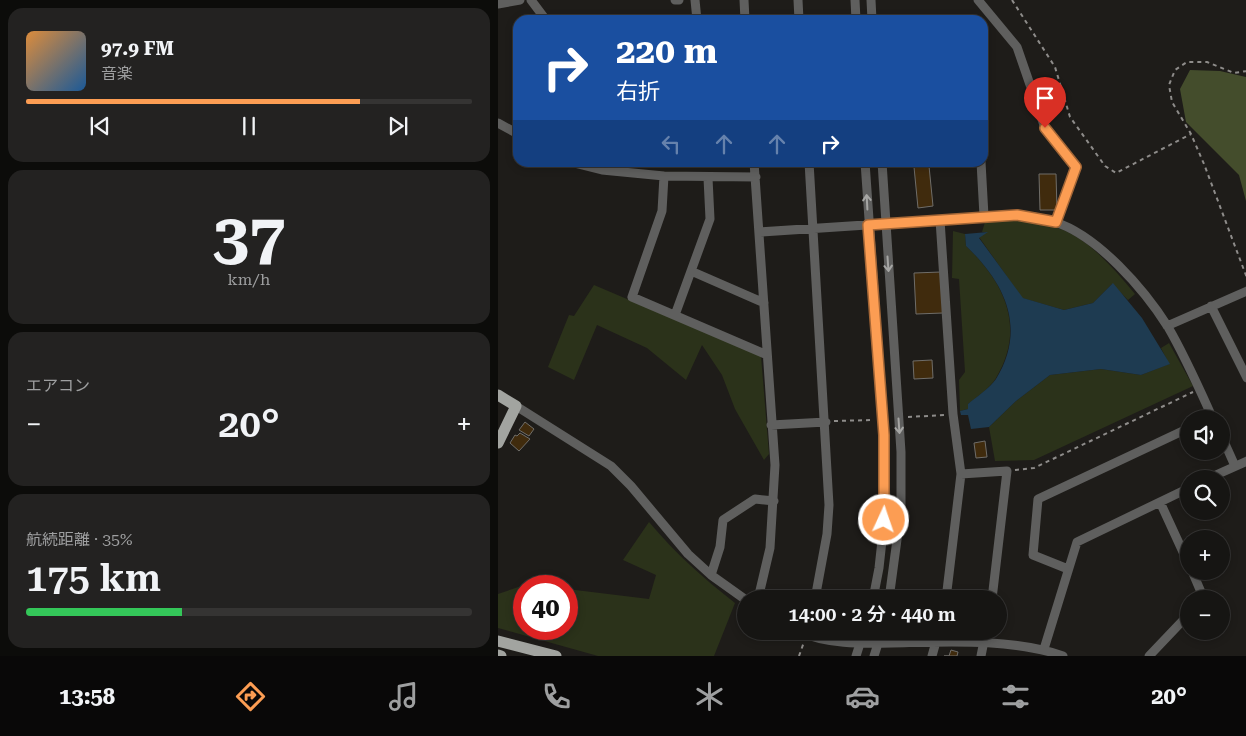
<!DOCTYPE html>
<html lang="ja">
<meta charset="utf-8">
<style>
:root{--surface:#161513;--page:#232221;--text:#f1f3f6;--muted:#9e9fa0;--line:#353433;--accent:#fc9d53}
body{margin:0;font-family:"Roboto Serif","Noto Sans JP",serif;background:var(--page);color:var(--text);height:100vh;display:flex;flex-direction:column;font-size:19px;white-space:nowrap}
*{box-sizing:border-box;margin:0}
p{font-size:16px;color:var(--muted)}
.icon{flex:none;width:28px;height:28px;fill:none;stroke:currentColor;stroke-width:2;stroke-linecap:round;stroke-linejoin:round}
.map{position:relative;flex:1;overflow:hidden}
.drawer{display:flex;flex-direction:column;gap:8px;padding:8px;background:#0c0c0a;width:498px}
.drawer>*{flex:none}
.guide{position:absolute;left:15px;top:15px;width:475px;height:152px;border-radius:15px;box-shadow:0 2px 8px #0003,0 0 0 1px var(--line);background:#1a4fa0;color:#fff;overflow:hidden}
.controls{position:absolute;left:682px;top:410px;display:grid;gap:10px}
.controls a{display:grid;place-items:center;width:50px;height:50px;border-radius:50%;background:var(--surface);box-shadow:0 2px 8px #0003,0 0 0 1px var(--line);font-size:25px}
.speed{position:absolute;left:15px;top:575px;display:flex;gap:10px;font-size:25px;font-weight:700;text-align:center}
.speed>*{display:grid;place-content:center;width:65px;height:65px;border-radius:50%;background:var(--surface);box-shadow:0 2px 8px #0003,0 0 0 1px var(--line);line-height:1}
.speed .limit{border:8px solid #d22;background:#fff;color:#111}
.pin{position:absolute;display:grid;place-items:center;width:42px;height:42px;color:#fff;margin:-51px -21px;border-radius:50% 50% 50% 0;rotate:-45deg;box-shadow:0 0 5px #0007}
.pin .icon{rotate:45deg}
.me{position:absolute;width:55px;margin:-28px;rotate:3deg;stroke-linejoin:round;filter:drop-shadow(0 0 4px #0008)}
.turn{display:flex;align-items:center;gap:18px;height:105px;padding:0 20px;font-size:22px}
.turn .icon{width:65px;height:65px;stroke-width:2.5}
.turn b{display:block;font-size:35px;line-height:42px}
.lanes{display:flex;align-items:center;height:48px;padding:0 20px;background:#0003;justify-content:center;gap:25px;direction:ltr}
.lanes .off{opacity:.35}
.big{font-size:38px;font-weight:600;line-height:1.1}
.drawer .widget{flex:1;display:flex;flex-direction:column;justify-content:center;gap:8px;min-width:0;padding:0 18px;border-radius:15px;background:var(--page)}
.drawer .dial{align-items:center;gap:0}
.dial b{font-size:65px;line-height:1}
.song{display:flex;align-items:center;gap:15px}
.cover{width:60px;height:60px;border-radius:8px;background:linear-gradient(135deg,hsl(30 70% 55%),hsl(210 70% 35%))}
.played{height:5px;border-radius:2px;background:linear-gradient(90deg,var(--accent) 75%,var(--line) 75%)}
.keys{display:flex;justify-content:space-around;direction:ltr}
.heat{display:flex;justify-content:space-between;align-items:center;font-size:28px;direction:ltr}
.charge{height:8px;border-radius:4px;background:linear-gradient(90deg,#34c759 35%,var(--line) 0)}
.trip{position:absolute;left:239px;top:590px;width:270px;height:50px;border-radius:25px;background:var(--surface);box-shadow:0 2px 8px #0003,0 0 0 1px var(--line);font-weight:600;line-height:50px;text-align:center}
.dock{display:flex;height:80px;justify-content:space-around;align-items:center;background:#090808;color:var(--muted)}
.dock .icon{width:35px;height:35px}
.dock .current{color:var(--accent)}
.dock b{font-size:22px;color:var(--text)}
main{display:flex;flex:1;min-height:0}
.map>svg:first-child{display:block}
.green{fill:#2b321a}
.forest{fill:#444d2c}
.water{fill:#1e3b51}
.building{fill:#402b0d;stroke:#6f6d69}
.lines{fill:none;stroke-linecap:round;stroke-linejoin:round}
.path{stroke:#8e8c8a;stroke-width:2;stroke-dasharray:4 4;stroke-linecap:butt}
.minor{stroke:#5f5f5e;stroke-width:9}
.major{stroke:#a2a4a0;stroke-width:11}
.oneway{stroke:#a6a6a4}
.route-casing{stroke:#a46636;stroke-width:12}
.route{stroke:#fc9d53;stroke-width:9}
</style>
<main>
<section class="drawer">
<div class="widget">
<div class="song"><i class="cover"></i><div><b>97.9 FM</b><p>音楽</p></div></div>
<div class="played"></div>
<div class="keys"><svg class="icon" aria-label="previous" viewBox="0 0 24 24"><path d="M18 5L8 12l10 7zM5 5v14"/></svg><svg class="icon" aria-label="pause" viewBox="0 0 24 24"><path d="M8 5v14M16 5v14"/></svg><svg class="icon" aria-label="next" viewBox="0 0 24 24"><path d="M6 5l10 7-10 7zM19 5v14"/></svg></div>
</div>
<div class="widget dial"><b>37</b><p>km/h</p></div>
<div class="widget"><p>エアコン</p>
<div class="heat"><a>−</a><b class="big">20°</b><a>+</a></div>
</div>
<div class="widget"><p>航続距離 · 35%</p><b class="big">175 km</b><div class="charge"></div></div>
</section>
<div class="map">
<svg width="749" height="656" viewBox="0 0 749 656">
<rect width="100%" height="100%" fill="#1e1c19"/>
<path class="green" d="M 496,220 C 511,221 528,220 543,223 C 585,231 611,263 637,294 L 630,300 L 614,284 L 595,303 L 566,310 L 524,298 L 481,237 L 489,232 L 484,232 L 487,222 Z
M 455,231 L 467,234 L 468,246 C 507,283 528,328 498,378 C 492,388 479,397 470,404 L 470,409 L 462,411 L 461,380 L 467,372 L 461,279 L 454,278 Z
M 96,285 L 263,356 L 271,454 L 266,460 L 237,409 L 224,375 L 204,345 L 188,380 L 149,348 L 99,325 L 76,380 L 50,367 L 71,315 L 76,316 Z
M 671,343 L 695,386 L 536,460 L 497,461 L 491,427 L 518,401 L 552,375 L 603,369 L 643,375 L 671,364 L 663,348 Z
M 151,522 C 177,553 205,578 237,603 L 216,656 L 100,656 L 0,628 L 0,594 L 32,583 L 53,586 L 26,586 L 26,629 L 69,629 L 69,589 L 151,599 L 158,575 L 125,560 Z"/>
<path class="forest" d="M 692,70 L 722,71 L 748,77 L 748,201 L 741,175 L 688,122 L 682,89 Z"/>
<path class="water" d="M 490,232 L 481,238 L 525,298 L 566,310 L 595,303 L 615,283 L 644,318 L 672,364 L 643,375 L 603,369 L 552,375 L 518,401 L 491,427 L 473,429 L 470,415 L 463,415 L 462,411 L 470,409 L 470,404 C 478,397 492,388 498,379 C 529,328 507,283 468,246 L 467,234 Z"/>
<path class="building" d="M 401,162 L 433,162 L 433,164 L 401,166 Z
M 431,166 L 435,206 L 420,208 L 416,167 Z
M 541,174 L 558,174 L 559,210 L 542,210 Z
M 443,272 L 445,313 L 418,314 L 416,273 Z
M 434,360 L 435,378 L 416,379 L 415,361 Z
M 27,422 L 36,429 L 31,436 L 21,430 Z
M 22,433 L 32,439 L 21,451 L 12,443 L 17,435 L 19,436 Z
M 487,441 L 489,457 L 478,458 L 476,443 Z
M 453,650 L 460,652 L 459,656 L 446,656 L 451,656 Z"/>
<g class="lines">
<path class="path" d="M 514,0 L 557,67 L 572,117 L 607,166 L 618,173 L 693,134
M 749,71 L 736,73 L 709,62 L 689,62 L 677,70 L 671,85 L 674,102 L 693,134 L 706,164 L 749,278
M 410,417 L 448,415
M 336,421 L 376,420
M 517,470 L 536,468 L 695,392
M 301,656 L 306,642"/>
<path class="minor" d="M 33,0 L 48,20
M 177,0 L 181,0
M 197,0 L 199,20
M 246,0 L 247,20
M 300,0 L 301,20
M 357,0 L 358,20
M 373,0 L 374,20
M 480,0 L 519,47 L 547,128 L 578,167 L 558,222
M 0,4 L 22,0
M 0,123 L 20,134
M 72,162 L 104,170 L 166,176 L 258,177
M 256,162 L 277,465 L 272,548 L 260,599
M 311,162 L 331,505 L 329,534 L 317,599
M 367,162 L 385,419 L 388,504 L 381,568 L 375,599
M 384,162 L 403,452 L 403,510 L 391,599
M 483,162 L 486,216
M 166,176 L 164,211 L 134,297 L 269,355
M 442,220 L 455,414 L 463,474 L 448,599
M 262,232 L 519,215 C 532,216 544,218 557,222 C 600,236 646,289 670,327 C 687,356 701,388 715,419
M 193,271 L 266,303
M 713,306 L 749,378
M 177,315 L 212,219 L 210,178
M 669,326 L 749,291
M 18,406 L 113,466 L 133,486 L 190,554 L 213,575 L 248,600
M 273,425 L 328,422
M 724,437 L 737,466
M 463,474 L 509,471 L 494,599
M 709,479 L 749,461
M 662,502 L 691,565
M 570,569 L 535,555 L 540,499 L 691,428
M 694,571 L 706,599
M 213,575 L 222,547 L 225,520 L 257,499 L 276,501
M 299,631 C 329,644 362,644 394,643 C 446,642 515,638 565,656
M 546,649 L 579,542 L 691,488
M 358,656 L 366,631
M 376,656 L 384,631
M 434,656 L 441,631
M 483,656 L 488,631
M 651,656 L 691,614"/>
<path class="major" d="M 0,395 L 18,406 L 0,443
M 0,641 L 58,656
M 0,655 L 3,656"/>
</g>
<defs><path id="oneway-shaft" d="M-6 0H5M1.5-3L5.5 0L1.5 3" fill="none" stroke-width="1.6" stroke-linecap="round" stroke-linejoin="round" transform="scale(1.25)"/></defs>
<g class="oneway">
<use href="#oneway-shaft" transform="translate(369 202) rotate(-93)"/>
<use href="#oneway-shaft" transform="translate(390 264) rotate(86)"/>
<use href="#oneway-shaft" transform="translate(401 426) rotate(86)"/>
</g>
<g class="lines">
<g class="route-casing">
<path id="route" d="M 386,520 L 386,435 L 370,225 L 519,215 L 558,222 L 578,167 L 547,128"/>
</g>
<use href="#route" class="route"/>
</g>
</svg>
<div class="controls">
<a><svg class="icon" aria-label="sound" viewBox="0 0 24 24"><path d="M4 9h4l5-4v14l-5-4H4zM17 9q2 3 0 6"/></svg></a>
<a><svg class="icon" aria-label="search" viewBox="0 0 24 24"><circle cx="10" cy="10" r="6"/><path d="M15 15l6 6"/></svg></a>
<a>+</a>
<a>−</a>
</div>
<div class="speed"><div class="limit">40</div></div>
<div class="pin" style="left:547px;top:128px;background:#d93025"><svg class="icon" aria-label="arrive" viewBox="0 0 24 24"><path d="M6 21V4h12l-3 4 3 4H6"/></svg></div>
<svg class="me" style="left:386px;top:520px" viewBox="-20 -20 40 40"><circle r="17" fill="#fc9d53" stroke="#fff" stroke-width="3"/><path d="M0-11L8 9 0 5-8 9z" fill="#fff"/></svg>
<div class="trip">14:00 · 2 分 · 440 m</div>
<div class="guide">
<div class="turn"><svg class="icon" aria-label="right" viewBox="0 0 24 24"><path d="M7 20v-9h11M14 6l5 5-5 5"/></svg><div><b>220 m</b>右折</div></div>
<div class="lanes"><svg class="icon off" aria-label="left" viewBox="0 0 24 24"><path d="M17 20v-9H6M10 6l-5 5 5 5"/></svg><svg class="icon off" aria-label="ahead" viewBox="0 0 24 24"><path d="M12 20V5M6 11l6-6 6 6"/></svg><svg class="icon off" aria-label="ahead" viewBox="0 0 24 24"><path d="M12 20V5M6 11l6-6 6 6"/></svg><svg class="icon" aria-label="right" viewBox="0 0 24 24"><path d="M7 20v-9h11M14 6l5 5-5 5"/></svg></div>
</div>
</div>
</main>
<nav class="dock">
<b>13:58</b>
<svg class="icon current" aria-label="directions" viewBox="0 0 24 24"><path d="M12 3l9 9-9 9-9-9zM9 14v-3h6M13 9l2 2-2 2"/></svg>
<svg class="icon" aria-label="music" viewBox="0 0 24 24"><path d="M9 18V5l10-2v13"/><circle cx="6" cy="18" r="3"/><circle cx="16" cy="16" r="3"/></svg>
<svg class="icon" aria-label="phone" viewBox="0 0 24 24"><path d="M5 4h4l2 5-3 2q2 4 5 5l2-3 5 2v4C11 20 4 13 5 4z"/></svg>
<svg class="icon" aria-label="climate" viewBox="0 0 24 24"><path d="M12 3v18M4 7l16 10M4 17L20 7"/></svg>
<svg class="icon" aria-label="car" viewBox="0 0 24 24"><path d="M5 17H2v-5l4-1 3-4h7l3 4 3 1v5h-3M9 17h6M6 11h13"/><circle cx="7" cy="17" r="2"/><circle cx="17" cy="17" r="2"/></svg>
<svg class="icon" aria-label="filters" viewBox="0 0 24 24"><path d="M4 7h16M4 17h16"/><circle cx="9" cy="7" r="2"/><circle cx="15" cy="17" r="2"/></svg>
<b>20°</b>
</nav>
